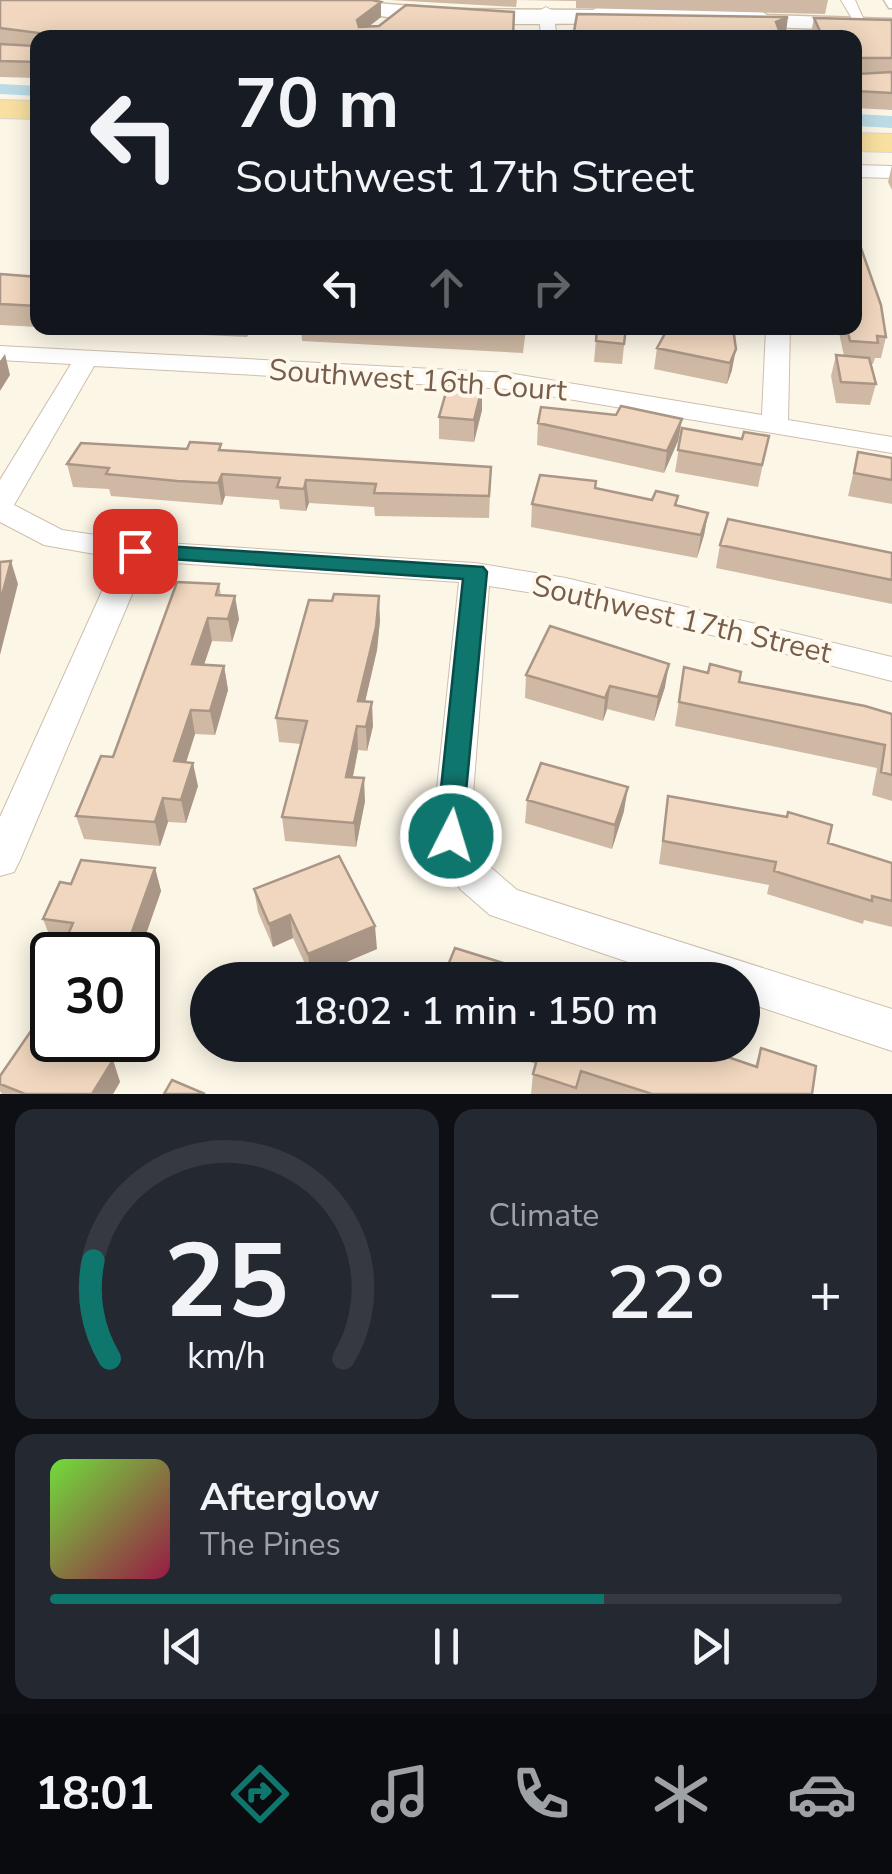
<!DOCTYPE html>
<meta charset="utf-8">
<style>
:root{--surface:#171b24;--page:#242831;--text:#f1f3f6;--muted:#9ea1a6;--line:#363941;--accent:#0f766e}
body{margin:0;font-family:"Nunito Sans",sans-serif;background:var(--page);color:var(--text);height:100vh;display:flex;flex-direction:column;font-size:38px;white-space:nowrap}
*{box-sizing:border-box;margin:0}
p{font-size:32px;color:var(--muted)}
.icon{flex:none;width:55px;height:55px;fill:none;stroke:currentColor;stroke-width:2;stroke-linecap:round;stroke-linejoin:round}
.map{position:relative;height:1094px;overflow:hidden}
.side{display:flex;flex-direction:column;gap:15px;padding:15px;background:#0d0f14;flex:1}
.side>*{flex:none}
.hud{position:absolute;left:30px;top:30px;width:832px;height:305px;border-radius:20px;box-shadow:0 5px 25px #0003;background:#171b24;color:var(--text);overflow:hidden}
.speed{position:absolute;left:30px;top:932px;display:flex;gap:20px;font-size:50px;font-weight:700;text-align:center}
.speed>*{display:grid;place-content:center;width:130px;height:130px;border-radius:50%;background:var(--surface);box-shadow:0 5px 25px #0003;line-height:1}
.speed .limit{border:5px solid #111;border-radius:15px;background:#fff;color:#111}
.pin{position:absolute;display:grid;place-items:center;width:85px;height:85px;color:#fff;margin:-42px;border-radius:20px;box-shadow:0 5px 15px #0006}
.me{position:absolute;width:110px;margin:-55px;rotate:5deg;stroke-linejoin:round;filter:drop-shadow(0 0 8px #0008)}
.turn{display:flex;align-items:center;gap:35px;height:210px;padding:0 40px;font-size:45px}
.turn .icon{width:130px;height:130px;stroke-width:2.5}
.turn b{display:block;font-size:70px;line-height:85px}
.lanes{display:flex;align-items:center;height:95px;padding:0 40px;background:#0003;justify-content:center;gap:50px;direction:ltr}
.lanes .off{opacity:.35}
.big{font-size:75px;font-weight:600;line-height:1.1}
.side .tile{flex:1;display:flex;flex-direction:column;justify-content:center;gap:15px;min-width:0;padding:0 35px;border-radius:20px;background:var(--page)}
.side .dial{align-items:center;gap:0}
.dial svg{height:260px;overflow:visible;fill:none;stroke:var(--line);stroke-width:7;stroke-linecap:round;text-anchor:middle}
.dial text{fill:var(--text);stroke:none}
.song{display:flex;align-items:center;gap:30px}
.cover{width:120px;height:120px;border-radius:15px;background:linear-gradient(135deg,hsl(100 70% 55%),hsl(340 70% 35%))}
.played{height:10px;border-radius:5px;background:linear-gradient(90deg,var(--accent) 70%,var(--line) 70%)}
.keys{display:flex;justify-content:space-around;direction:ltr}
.heat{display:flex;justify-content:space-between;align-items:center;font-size:55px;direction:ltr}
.side .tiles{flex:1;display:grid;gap:15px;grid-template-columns:1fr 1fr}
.tile:last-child{grid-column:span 2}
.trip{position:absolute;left:190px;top:962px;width:570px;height:100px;border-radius:50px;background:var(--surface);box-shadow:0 5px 25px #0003;font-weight:600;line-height:100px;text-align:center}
.menu{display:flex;height:160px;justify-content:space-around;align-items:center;background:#090b0e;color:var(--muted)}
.menu .icon{width:70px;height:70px}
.menu .selected{color:var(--accent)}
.menu b{font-size:45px;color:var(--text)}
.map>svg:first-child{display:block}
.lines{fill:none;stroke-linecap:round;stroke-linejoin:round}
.canal{fill:#bbdce6;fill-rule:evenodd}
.lane-casing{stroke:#cebead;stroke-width:3}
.street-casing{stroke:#cebead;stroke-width:2}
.secondary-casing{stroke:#d1bfaa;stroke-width:3}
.primary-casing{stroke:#dbd5d0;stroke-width:2}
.lane{fill:#fff;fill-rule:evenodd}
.street{fill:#fff;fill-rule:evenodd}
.secondary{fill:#fff;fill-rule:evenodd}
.primary{fill:#f9e0a0;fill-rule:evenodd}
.wall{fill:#cfb9a4}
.shaded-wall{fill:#a99686}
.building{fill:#f1d7bf;stroke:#a99686;stroke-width:2.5}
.route{fill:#0f766e;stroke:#0a4d48;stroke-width:2.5}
.labels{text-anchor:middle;stroke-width:8;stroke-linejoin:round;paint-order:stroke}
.street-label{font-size:30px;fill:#765e4b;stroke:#fff9ed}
</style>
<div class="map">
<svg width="892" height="1094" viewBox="0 0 892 1094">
<rect width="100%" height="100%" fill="#fcf6e7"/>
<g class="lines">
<path class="canal" d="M 0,84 L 38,86 L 38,96 L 0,94 Z
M 855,114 L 892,116 L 892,128 L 855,126 Z"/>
<g class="lane-casing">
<path id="lane" d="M 884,0 L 892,0 L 892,8 L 889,8 Z"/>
</g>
<g class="street-casing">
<path id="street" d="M 841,0 L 855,0 L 867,27 L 857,27 Z
M 546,7 L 553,11 L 557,38 L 541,38 L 539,11 Z
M 855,165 L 892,166 L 892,178 L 855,177 Z
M 766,328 L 790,328 L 788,420 L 892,437 L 892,453 L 508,389 L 94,366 L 14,505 L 62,530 L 135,541 L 475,563 L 566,578 L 892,657 L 892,681 L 566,598 L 489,586 L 470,834 L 488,865 L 517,890 L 892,1009 L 892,1051 L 742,1001 L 742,980 L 681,980 L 490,915 L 460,889 L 432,835 L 459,582 L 146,561 L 20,860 L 14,872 L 0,876 L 0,817 L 117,558 L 44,545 L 0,522 L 0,480 L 71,364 L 0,360 L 0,346 L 508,373 L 762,415 Z"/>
</g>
<g class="secondary-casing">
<path id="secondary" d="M 335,0 L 452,9 L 593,10 L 603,4 L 757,8 L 767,15 L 892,19 L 892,31 L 729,26 L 719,19 L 643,17 L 633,23 C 577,22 372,33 335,0 Z"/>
</g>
<g class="primary-casing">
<path id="primary" d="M 0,100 L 38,101 L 38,119 L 0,118 Z
M 855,133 L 892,134 L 892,152 L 855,151 Z"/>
</g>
<use href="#lane" class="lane"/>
<use href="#street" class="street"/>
<use href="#secondary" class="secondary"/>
<use href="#primary" class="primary"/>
</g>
<path class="wall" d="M 0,0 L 381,2 L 381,17 L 369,26 L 513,38 L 38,38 L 38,78 L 0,77 L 0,44 L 22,45 L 0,43 Z
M 390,0 L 828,0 L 825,14 L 576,8 L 576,1 L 517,0 L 516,7 Z
M 814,18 L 892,20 L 892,110 L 855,108 L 855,38 L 813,38 L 811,33 Z
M 892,165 L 892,190 L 888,182 Z
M 0,274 L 38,277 L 38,327 L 0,325 Z
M 57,328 L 252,328 L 247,337 Z
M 301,328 L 526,328 L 523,353 L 302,341 Z
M 597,328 L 626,328 L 622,364 L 594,362 Z
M 685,328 L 733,328 L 732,370 L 727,384 L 654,369 L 657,348 L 685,330 Z
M 838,328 L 855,328 L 886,337 L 881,358 L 875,358 L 873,364 L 871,364 L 876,384 L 870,405 L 836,403 L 831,376 L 836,355 L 844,356 Z
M 482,388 L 482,410 L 474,442 L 439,439 L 439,417 Z
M 616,415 L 682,419 L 678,441 L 664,473 L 537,445 L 538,423 Z
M 682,428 L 742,439 L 769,436 L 758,487 L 675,472 Z
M 222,450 L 491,467 L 489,518 L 375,516 L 374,507 L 309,503 L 306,511 L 280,509 L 279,500 L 225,496 L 222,505 L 111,496 L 109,489 L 73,487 L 67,464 Z
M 858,452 L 892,458 L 892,504 L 848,496 Z
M 595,488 L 652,500 L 678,496 L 676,506 L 708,513 L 704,535 L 697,558 L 531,527 L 532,504 Z
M 720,545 L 892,553 L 892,604 L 716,568 Z
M 219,584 L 221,595 L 239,619 L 232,642 L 212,641 L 204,665 L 224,666 L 228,690 L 215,735 L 195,734 L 186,762 L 198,786 L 186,823 L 168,822 L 160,846 L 84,839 L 76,816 Z
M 332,601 L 380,620 L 377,650 L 365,701 L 373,726 L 367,751 L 358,750 L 353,777 L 365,801 L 356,847 L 285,841 L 282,817 L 301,744 L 279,742 L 276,718 Z
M 684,667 L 739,682 L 892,714 L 892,801 L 872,795 L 877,768 L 675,726 Z
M 526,675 L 665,687 L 654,721 L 607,709 L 603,721 L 525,698 Z
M 668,796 L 892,863 L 892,927 L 864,920 L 863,924 L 767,894 L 769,885 L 659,864 Z
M 527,800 L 624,811 L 612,849 L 525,823 Z
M 155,868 L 161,891 L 138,957 L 138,955 L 72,955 L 68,944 L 52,942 L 43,919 Z
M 254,889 L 377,949 L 311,977 L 293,938 L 273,947 L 258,912 Z
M 442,1045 L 693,1045 L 755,1066 L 761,1048 L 812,1094 L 531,1094 L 533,1074 L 536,1064 L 486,1046 L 482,1059 Z
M 113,1060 L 120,1082 L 113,1094 L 2,1094 L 0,1091 L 0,1076 Z"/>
<path class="shaded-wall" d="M 381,2 L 381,17 L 358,35 L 357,20 Z
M 788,17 L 786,32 L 773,38 L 776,22 Z
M 736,349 L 732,370 L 727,384 L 730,363 Z
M 5,354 L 10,375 L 0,391 L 0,361 Z
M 482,388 L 482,410 L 474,442 L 474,420 Z
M 682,419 L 678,441 L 664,473 L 667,451 Z
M 222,474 L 225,496 L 222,505 L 218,483 Z
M 306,480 L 309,503 L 306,511 L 304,489 Z
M 708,513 L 704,535 L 697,558 L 701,535 Z
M 11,561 L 18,584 L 0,655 L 0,603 Z
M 235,596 L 239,619 L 232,642 L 228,619 Z
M 379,596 L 380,620 L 377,650 L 360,724 L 358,701 Z
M 208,618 L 212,641 L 196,688 L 192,664 Z
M 669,664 L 665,687 L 654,721 L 658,697 Z
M 224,666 L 228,690 L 215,735 L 210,711 Z
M 610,686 L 607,709 L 603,721 L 605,698 Z
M 372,702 L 373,726 L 367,751 L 366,727 Z
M 191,710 L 195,734 L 179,785 L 174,761 Z
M 357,726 L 358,750 L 348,800 L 346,777 Z
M 193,763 L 198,786 L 186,823 L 181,800 Z
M 364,778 L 365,801 L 356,847 L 354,823 Z
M 628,787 L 624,811 L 612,849 L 615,825 Z
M 163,798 L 168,822 L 160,846 L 155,822 Z
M 155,868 L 161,891 L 138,957 L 138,955 L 129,955 L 127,946 Z
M 290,915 L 293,938 L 273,947 L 269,924 Z
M 375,926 L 377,949 L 311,977 L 308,954 Z
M 113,1060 L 120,1082 L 113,1094 L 92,1094 Z"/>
<path class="building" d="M 0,0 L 372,0 L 381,2 L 357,20 L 359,27 L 379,26 L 406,5 L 514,12 L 513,38 L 38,38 L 38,62 L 0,61 L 0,44 L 35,46 L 39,33 L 0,28 Z
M 577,14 L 788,17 L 776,22 L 782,38 L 573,38 Z
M 814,18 L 892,20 L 892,58 L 856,58 L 858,74 L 892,72 L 892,93 L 855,91 L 855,38 L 823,38 Z
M 855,231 L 881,305 L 886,337 L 877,336 L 878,343 L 850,341 L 847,328 L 855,328 Z
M 0,274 L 38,277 L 38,306 L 0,304 Z
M 434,328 L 525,328 L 524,333 Z
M 597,328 L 626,328 L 624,344 L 596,341 Z
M 668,328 L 689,331 L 689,328 L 733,328 L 736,349 L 730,363 L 657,348 Z
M 836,355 L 869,358 L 876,384 L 841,382 Z
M 448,385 L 482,388 L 474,420 L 439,417 Z
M 621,406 L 682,419 L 667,451 L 538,423 L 541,407 L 616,415 Z
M 682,428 L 742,439 L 744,432 L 769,436 L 762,465 L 678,450 Z
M 190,442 L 221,444 L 219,450 L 491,467 L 489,496 L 374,493 L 376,484 L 306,480 L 304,489 L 277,487 L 280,478 L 222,474 L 218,483 L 177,481 L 106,474 L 109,468 L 67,464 L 81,443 L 187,449 Z
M 858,452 L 892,458 L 892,480 L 854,473 Z
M 540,475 L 596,481 L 595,488 L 652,500 L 656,491 L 678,496 L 675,505 L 708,513 L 701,535 L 532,504 Z
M 728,519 L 892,553 L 892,580 L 720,545 Z
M 11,561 L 0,603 L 0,562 Z
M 177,582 L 219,584 L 216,595 L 235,596 L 228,619 L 208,618 L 192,664 L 224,666 L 210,711 L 191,710 L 174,761 L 193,763 L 181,800 L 163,798 L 155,822 L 76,816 L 101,756 L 113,757 Z
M 334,594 L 379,596 L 376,627 L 358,701 L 372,702 L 366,727 L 357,726 L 346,777 L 364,778 L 354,823 L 282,817 L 307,721 L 276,718 L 309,600 L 332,601 Z
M 550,626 L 669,664 L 658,697 L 610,686 L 605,698 L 526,675 Z
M 710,664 L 741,672 L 739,682 L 865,706 L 892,714 L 892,775 L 881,772 L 885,745 L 679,702 L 684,667 L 708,673 Z
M 541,763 L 628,787 L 615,825 L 527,800 Z
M 668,796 L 787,817 L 788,812 L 832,825 L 828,843 L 892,863 L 892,901 L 872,896 L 872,901 L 774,871 L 776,862 L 663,841 Z
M 339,856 L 375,926 L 308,954 L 290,915 L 269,924 L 254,889 Z
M 81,860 L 155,868 L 127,946 L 66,939 L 73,923 L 43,919 L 60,882 L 71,884 Z
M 455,948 L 558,980 L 442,980 Z
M 33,1028 L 52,1036 L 52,1040 L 62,1040 L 113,1060 L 92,1094 L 25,1094 L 0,1084 L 0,1076 Z
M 541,1045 L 693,1045 L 757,1067 L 761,1048 L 816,1066 L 812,1094 L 652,1094 L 581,1071 L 576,1088 L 533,1074 Z
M 172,1080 L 205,1094 L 164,1094 Z"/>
<path class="route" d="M 135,544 L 483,567 L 487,572 L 461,844 L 451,847 L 441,844 L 436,836 L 463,579 L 127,556 L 127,546 Z"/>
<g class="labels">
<g class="street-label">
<text transform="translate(418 380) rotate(4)" y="10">Southwest 16th Court</text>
<text transform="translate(682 619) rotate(13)" y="10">Southwest 17th Street</text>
</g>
</g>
</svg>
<div class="speed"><div class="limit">30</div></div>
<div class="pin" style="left:135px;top:551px;background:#d93025"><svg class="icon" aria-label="arrive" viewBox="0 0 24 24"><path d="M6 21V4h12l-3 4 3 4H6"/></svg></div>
<svg class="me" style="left:451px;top:836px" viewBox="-20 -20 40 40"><circle r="17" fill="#0f766e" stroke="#fff" stroke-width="3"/><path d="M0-11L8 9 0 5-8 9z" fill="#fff"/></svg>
<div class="trip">18:02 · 1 min · 150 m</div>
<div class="hud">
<div class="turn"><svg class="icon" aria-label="left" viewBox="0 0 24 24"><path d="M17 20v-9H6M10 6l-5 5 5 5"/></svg><div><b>70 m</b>Southwest 17th Street</div></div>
<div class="lanes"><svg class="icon" aria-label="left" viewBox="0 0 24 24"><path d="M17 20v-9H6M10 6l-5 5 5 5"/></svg><svg class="icon off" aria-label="ahead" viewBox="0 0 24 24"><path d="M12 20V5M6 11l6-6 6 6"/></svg><svg class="icon off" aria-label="right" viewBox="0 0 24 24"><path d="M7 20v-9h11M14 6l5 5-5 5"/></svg></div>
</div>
</div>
<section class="side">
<div class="tiles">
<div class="tile dial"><svg viewBox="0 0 100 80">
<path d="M14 69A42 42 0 1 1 86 69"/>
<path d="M14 69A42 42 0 0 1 9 39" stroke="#0f766e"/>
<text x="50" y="56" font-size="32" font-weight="700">25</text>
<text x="50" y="72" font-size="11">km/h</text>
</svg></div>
<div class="tile"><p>Climate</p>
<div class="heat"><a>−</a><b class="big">22°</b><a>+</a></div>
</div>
<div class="tile">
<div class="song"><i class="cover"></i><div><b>Afterglow</b><p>The Pines</p></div></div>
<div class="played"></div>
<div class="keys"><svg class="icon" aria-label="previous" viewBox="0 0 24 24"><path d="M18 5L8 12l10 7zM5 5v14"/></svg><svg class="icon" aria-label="pause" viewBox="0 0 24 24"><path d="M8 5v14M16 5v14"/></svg><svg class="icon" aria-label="next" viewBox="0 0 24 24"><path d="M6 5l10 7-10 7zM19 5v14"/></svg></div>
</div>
</div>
</section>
<nav class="menu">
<b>18:01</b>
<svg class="icon selected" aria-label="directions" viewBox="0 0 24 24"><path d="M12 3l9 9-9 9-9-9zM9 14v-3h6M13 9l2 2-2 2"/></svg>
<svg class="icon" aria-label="music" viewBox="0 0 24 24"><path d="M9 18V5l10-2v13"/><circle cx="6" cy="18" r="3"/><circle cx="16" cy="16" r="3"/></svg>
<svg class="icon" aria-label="phone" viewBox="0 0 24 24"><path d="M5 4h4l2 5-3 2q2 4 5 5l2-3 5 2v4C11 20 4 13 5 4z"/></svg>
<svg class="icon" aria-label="climate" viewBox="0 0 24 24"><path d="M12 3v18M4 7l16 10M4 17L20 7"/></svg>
<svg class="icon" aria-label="car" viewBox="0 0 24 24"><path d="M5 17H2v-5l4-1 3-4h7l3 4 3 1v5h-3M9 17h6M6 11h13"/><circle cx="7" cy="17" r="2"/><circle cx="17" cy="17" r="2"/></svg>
</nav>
